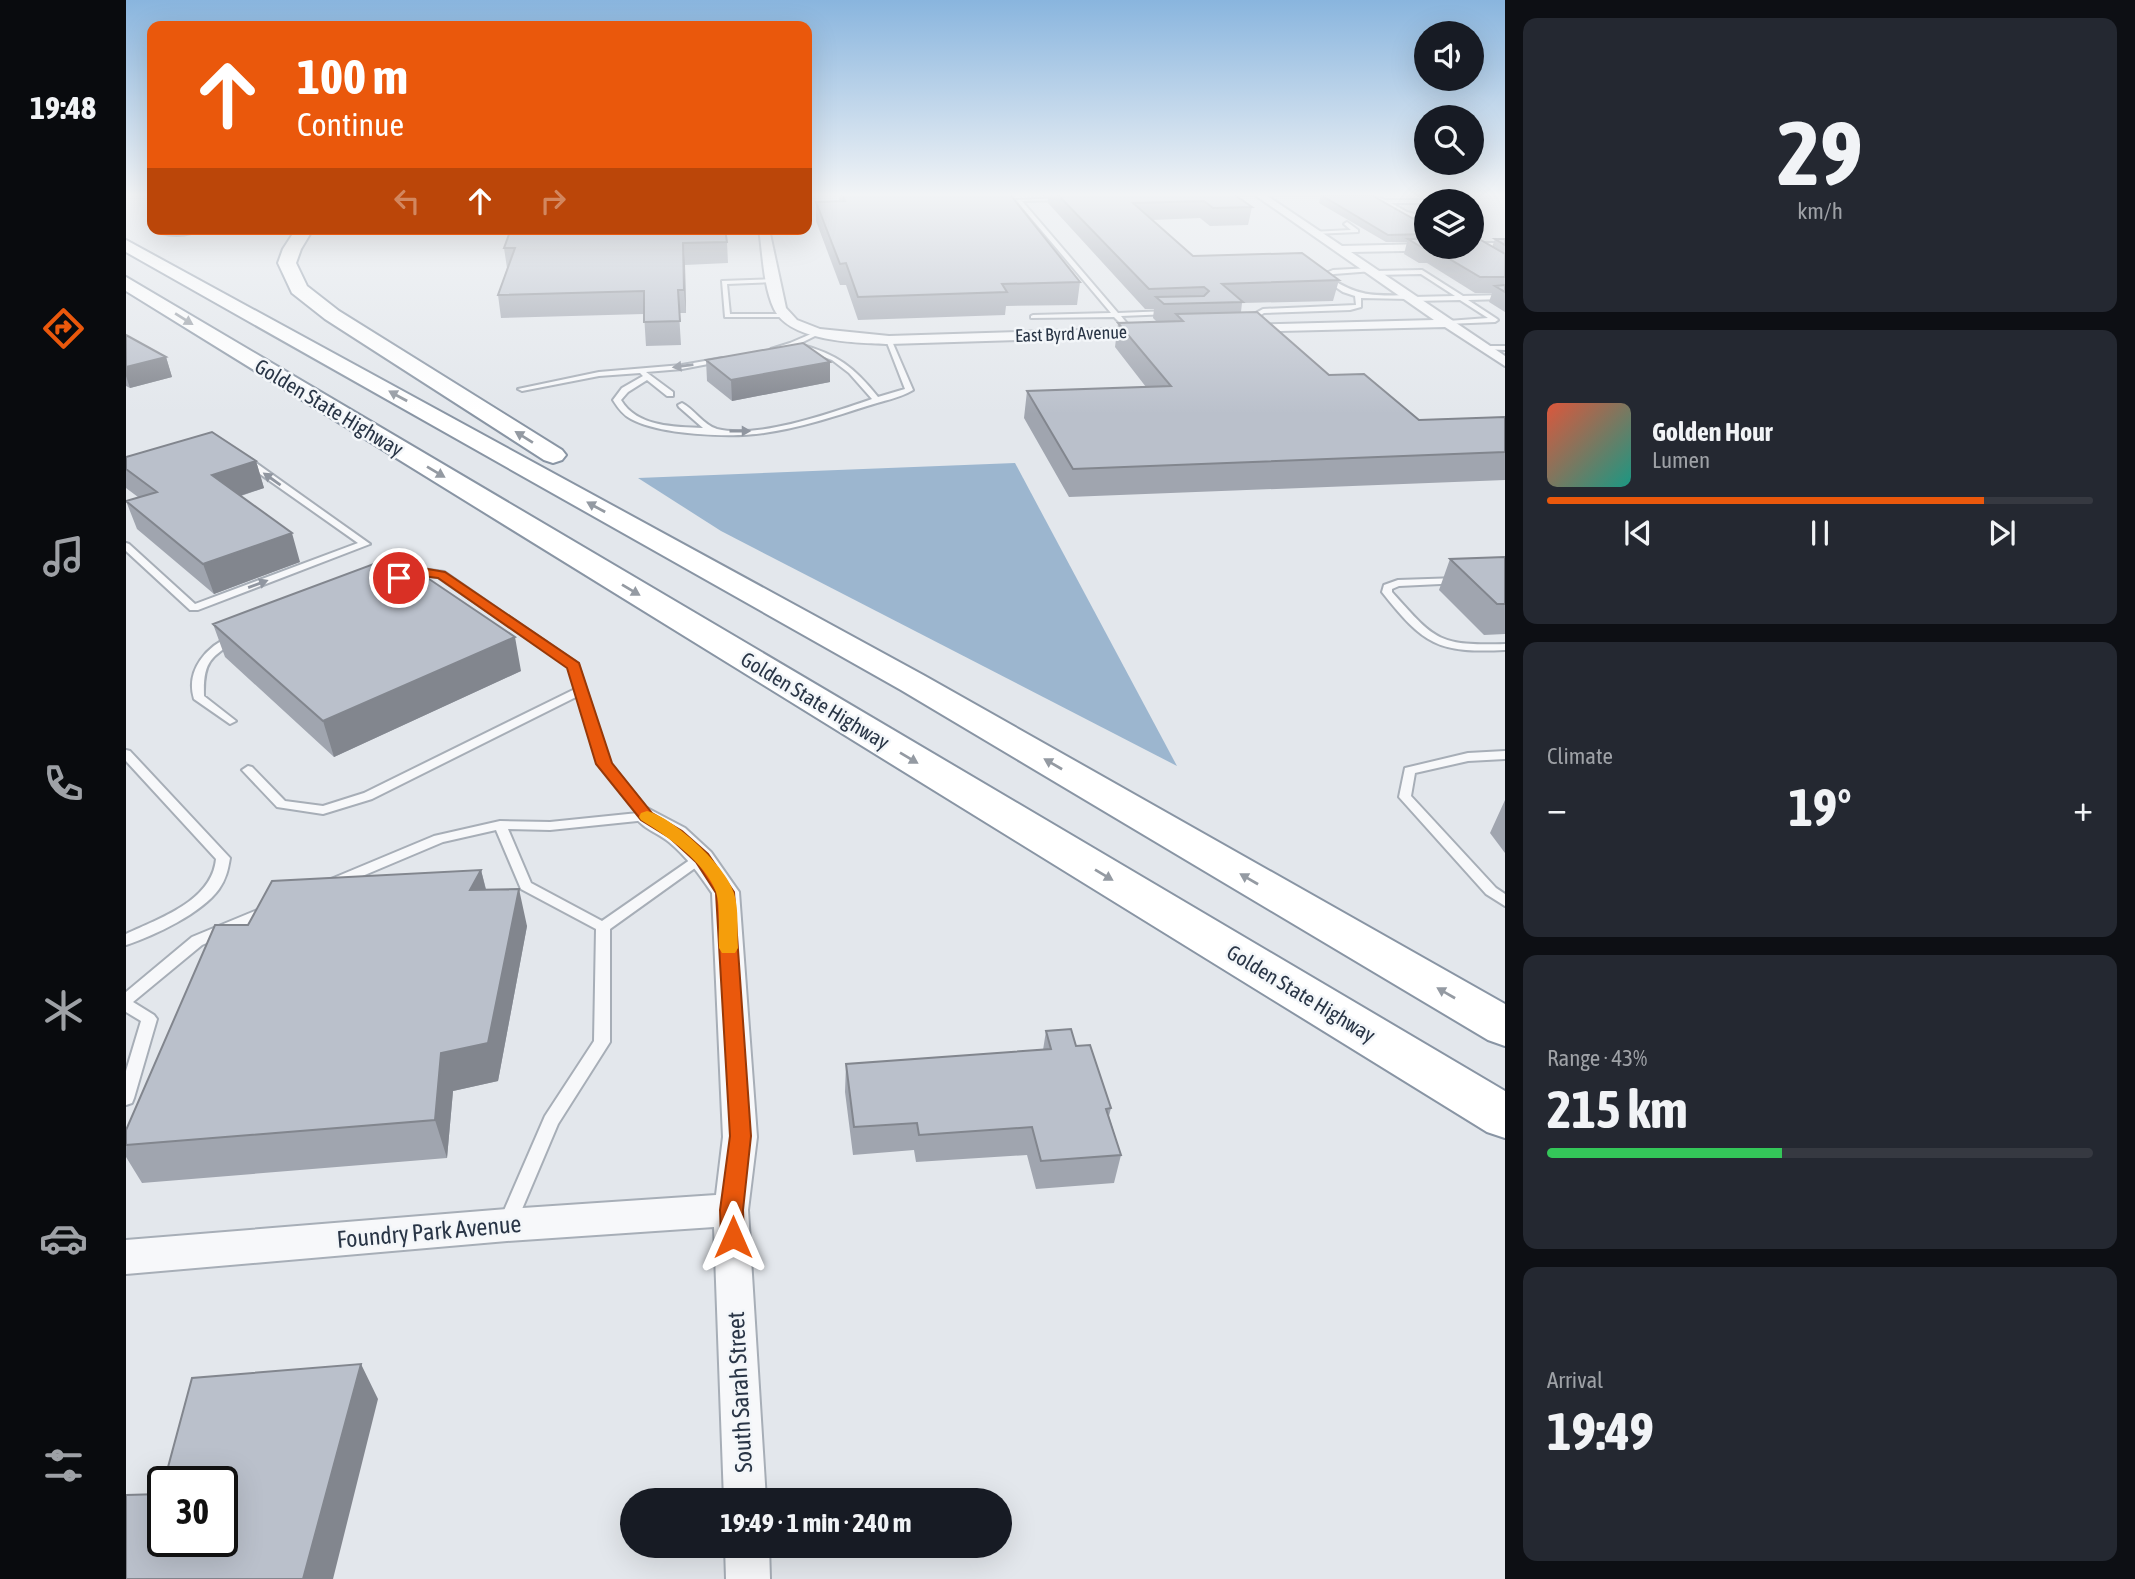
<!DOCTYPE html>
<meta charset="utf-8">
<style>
:root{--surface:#171b24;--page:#242831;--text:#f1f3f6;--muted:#9ea1a6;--line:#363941;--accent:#ea580c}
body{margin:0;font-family:"Asap Condensed",sans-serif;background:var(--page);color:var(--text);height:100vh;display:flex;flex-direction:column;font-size:26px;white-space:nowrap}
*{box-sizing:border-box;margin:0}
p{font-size:23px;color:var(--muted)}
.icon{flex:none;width:38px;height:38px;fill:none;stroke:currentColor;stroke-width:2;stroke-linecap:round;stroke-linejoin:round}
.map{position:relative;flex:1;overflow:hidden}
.details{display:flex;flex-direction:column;gap:18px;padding:18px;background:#0d0f14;width:630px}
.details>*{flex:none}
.top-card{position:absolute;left:21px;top:21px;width:665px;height:214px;border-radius:14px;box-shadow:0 7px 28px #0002;background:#ea580c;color:#fff;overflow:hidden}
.fabs{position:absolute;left:1288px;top:21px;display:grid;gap:14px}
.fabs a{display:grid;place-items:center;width:70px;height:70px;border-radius:50%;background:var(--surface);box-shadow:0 7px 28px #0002;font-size:35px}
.speed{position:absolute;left:21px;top:1466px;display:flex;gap:14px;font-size:35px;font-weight:700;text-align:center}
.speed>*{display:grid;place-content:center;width:91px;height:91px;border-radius:50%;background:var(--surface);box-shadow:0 7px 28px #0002;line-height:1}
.speed .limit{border:4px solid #111;border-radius:10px;background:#fff;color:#111}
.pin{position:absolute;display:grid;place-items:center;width:60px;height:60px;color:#fff;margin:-30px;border:4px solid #fff;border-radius:50%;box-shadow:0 2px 7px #0007}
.me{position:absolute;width:77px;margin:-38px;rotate:0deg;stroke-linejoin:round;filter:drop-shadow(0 0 5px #0008)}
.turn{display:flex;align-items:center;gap:24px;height:147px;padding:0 35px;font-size:32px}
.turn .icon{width:91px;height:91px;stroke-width:2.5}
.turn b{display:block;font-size:49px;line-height:60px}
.lanes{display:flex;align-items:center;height:66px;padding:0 35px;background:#0003;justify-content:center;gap:35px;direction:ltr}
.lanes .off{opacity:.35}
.big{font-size:52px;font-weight:700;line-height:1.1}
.details .widget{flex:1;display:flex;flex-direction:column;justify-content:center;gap:10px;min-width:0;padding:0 24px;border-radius:14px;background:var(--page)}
.details .dial{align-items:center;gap:0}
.dial b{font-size:91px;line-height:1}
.song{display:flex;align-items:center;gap:21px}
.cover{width:84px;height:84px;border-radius:10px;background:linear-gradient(135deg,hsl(10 70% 55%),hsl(170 70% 35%))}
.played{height:7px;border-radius:4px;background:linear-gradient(90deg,var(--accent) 80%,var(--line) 80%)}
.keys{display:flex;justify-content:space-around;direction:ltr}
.heat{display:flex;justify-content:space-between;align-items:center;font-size:38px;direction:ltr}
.charge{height:10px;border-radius:5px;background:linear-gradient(90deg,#34c759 43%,var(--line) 0)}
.trip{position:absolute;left:494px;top:1488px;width:392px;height:70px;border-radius:35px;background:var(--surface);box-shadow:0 7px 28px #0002;font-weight:700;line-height:70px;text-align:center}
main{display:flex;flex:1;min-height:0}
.dock{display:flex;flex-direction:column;width:126px;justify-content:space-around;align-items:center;background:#090b0e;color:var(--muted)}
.dock .icon{width:49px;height:49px}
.dock .current{color:var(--accent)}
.dock b{font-size:32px;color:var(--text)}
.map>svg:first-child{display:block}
.water{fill:#9cb6cf}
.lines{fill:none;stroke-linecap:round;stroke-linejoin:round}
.service-casing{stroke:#a7aeb7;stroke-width:4}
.minor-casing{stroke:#a7aeb7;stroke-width:4}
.motorway-casing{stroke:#8995a4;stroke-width:4}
.service{fill:#f7f8fa;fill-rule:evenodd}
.minor{fill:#f7f8fa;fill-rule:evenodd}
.motorway{fill:#fff;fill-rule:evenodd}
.wall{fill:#a0a5af}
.shaded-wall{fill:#82868e}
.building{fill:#bac0cb;stroke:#82868e;stroke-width:2}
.oneway{fill:#949aa2}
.oneway2{fill:#9096a0}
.route{fill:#ea580c;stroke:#983908;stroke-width:2}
.slow{fill:#f59e0b}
.labels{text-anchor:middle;stroke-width:5;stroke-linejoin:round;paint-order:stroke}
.far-street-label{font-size:18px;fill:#293546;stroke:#f3f6f9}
.street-label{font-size:21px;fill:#293546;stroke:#f3f6f9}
.near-street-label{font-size:24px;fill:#293546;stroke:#f3f6f9}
</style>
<main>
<nav class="dock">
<b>19:48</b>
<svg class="icon current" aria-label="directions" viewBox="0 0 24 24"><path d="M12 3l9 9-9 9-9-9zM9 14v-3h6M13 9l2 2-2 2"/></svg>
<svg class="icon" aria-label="music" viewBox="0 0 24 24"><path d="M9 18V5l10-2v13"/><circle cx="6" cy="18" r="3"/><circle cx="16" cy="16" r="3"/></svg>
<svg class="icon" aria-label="phone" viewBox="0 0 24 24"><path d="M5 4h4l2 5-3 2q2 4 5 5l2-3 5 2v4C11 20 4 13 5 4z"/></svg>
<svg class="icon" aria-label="climate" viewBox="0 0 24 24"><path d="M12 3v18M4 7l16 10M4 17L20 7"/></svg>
<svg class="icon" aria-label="car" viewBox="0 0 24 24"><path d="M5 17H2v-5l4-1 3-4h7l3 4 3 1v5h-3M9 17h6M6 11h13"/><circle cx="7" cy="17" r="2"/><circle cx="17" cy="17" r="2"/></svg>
<svg class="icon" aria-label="filters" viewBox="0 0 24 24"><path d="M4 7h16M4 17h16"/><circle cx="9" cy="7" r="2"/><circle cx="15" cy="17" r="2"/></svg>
</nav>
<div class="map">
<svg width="1379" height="1579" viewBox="0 0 1379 1579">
<rect width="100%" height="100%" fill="#e3e7ec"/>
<path class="water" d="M 889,463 L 1051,766 L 595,531 L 512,478 Z"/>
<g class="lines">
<g class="service-casing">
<path id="service" d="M 1265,193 L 1263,194 L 1091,195 L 1138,193 Z
M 1251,197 L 1259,200 L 1302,200 L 1300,203 L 1265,203 L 1281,212 L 1300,217 L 1300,221 L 1277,214 L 1250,200 L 1232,199 Z
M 940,198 L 938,200 L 896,201 L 992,313 L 1042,311 L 1044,312 L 1044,314 L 995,316 L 1008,332 L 1005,334 L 988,317 L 905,318 L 905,316 L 907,315 L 985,313 L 890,200 Z
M 1221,222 L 1232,230 L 1232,232 L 1188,234 L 1185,232 L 1225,230 L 1218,224 Z
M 1245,268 L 1247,271 L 1208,274 L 1201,276 C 1232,297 1247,296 1284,295 L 1287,297 L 1329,296 L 1295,274 L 1248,275 L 1245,273 L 1248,271 L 1296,270 L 1337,296 L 1379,295 L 1379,299 L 1342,300 L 1371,319 L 1372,320 L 1369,322 L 1320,324 L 1320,322 L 1322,321 L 1362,318 L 1334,300 L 1287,301 L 1284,299 L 1235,298 L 1235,307 L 1224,310 L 1138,313 L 1133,316 L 1133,320 L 1138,325 L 1135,327 L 1127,321 L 1128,314 L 1137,309 L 1230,305 L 1229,296 L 1217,292 L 1193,276 L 1207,270 Z
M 650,279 L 648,282 L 601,284 L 604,314 L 658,314 L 661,316 L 660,317 L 599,317 L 596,281 Z
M 692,331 L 697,332 L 673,344 C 711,354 728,367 752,397 L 779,389 L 760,340 L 765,339 L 787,390 C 774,398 756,401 741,406 C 707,417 673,428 638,433 C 605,438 534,435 505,419 C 497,415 492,408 487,400 L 496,388 L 517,376 L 514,373 L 473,376 L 396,391 L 392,389 L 473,372 L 556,365 L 596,358 L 599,360 L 598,361 L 556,369 L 520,372 L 547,392 L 547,396 L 541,396 L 521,380 L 502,392 L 495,400 C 511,427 549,427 577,428 L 553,407 L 552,405 L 556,403 C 568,409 577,425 591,429 C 633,439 705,413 746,399 L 723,373 L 706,360 L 670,346 L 648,351 L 645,349 L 664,343 Z
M 1358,346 L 1379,346 L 1379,350 L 1356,349 L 1356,347 Z
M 117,458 L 123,458 L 244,544 L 72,610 L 64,610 L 0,551 L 0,543 L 3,544 L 69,604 L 232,543 L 117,462 Z
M 296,569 L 318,572 L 452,664 L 484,763 L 527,816 L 521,820 L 424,830 L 382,829 L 405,883 L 476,921 L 571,855 L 581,855 L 583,858 L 484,929 L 484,1042 L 432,1124 L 388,1228 L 382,1230 L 376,1228 L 373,1222 L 419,1116 L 468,1041 L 470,929 L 395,889 L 370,830 L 317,842 L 215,885 L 205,885 L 203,882 L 205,879 L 308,836 L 374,821 L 424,822 L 512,813 L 472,764 L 452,696 L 246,799 L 197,814 L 151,807 L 116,770 L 122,766 L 126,767 L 159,801 L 197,806 L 238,793 L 449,689 L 443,667 L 312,577 L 296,575 L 280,579 L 275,576 Z
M 1332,578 L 1335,579 L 1335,583 L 1273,586 L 1266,589 L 1266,592 C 1309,640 1312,646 1379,644 L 1379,650 C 1311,653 1298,645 1256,592 L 1258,585 L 1272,580 Z
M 108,635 L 112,636 L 112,640 C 84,657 77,662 78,696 L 110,721 L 104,724 L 68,699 C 59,670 81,645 108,635 Z
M 0,750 L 4,751 L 104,858 C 102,870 100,879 93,889 C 76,913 28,936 0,945 L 0,934 C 34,918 86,901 90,859 L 0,761 Z
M 1379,751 L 1379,759 L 1342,761 L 1289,773 L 1285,796 L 1370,888 L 1379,894 L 1379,906 L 1360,894 L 1273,797 L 1279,768 L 1342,753 Z
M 141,906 L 146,908 L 148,911 L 146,914 L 76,945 L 7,1002 L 28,1015 L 31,1019 L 8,1098 L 6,1103 L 0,1105 L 0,1071 L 15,1021 L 0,1012 L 0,992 L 66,937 Z"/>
</g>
<g class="minor-casing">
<path id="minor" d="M 1126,193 L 1137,193 L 1216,246 L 1300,244 L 1300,247 L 1346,247 L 1346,243 L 1379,243 L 1379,249 L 1225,252 L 1379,356 L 1379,366 L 1319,327 L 1113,332 L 1113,326 L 1118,325 L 1308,320 Z
M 633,229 L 643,229 L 660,308 L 671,320 L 694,329 L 763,336 L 1022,328 L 1029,332 L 1022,336 L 763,344 C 731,343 664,342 648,309 C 637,285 637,255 633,229 Z
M 521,808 L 559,828 L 585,852 L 613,892 L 631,1137 L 622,1210 L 640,1500 L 598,1500 L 588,1227 L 381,1241 L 0,1274 L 0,1240 L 381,1209 L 590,1195 L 597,1137 L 586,893 C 573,874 561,857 543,842 C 532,833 516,828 508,816 L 512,810 Z
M 599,1545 L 643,1545 L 644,1579 L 600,1579 Z"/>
</g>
<g class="motorway-casing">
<path id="motorway" d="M 28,229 L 73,229 C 64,237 37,237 28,229 Z
M 170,229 L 187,229 L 175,249 L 170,263 L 181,286 L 213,311 L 436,450 L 440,455 L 436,460 L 427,463 L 418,460 L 199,319 L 166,293 L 152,263 L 157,249 Z
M 0,240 L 799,676 L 1379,1004 L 1379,1046 L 1362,1040 L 775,690 L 0,252 Z
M 0,277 L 1379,1091 L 1379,1138 L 1361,1132 L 0,291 Z"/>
</g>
<use href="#service" class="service"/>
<use href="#minor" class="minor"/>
<use href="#motorway" class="motorway"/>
</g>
<path class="wall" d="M 713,193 L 883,193 L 954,282 L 951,305 L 880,306 L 879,315 L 732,320 L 720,285 L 714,285 L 690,221 L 690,202 L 713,201 Z
M 912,193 L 1106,193 L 1126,207 L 1122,225 L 1084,226 L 1074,218 L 1026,220 L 1067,256 L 1213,280 L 1207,301 L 1116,303 L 1115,312 L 1203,375 L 1293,420 L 1379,417 L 1379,480 L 943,497 L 898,418 L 901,391 L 1020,387 L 989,347 L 992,323 L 1031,322 L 1027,318 L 1028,309 L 1019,309 L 922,203 L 922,196 L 915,196 Z
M 1195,195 L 1300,226 L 1300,247 L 1366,247 L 1369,239 L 1379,239 L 1379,312 L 1363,302 L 1366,293 L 1349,293 L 1301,263 L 1293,263 L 1278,254 L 1281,242 L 1260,242 L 1193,203 Z
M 385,229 L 443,229 L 442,231 L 601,242 L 602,263 L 559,265 L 560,313 L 553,313 L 555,345 L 520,346 L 518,314 L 375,318 L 372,295 L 381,268 L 378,248 Z
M 0,335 L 40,357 L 46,377 L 4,388 L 0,386 Z
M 580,360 L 704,382 L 606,401 L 581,381 Z
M 0,457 L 130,461 L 138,488 L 115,496 L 174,562 L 88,594 L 11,529 L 0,501 L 12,497 L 0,488 Z
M 1379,557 L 1379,634 L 1358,635 L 1313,590 L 1324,559 Z
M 87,624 L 395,671 L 208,757 L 99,657 Z
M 1379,800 L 1379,853 L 1364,833 Z
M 355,870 L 360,889 L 401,926 L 372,1081 L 327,1091 L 321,1158 L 16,1183 L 0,1157 L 0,1130 L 122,925 Z
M 920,1031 L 950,1046 L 985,1108 L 983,1116 L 995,1155 L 988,1183 L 910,1189 L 901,1155 L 790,1162 L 788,1150 L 727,1155 L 719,1092 L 720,1064 L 917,1050 Z"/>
<path class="shaded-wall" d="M 557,243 L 559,265 L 560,313 L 558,290 Z
M 40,357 L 46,377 L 4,388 L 0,376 L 0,367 Z
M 704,362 L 704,382 L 606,401 L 605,380 Z
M 130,461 L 138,488 L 95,502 L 86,475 Z
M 166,533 L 174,562 L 88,594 L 77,564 Z
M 389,637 L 395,671 L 208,757 L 197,721 Z
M 355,870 L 364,907 L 344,890 Z
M 393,889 L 401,926 L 372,1081 L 327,1091 L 321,1158 L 309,1120 L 315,1053 Z
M 235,1364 L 252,1399 L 207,1579 L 177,1579 Z"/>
<path class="building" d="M 715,193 L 883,193 L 954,282 L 876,284 L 881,292 L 732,297 L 720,263 L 714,264 L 690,202 L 719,201 Z
M 930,193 L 1106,193 L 1126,207 L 1087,208 L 1078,201 L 1007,203 L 1067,256 L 1176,253 L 1213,280 L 1096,284 L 1117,302 L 1038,304 L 1030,297 L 1078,296 L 1083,291 L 1078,287 L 1023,289 Z
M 1195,195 L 1245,195 L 1300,226 L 1300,234 L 1262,235 Z
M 385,229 L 434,229 L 433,232 L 527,229 L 599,229 L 601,242 L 557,243 L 558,290 L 552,290 L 554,321 L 518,322 L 518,291 L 372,295 L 389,248 L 378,248 Z
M 1282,239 L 1300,239 L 1300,247 L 1346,247 L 1346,239 L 1353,239 L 1379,254 L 1379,277 L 1354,277 L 1305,248 L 1297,248 Z
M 1369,239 L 1379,239 L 1379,245 Z
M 1379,285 L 1379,292 L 1369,286 Z
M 1131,312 L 1203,375 L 1238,374 L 1293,420 L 1379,417 L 1379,452 L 947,469 L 901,391 L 1045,386 L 992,323 L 1057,321 L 1050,314 Z
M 0,335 L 40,357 L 0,367 Z
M 677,343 L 704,362 L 605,380 L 580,360 Z
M 86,432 L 130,461 L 86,475 L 166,533 L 77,564 L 0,501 L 31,492 L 0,469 L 0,457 Z
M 269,556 L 389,637 L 197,721 L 87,624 Z
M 1379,557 L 1379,604 L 1371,604 L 1324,559 Z
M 355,870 L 344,890 L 393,889 L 362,1043 L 315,1053 L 309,1120 L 0,1145 L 0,1130 L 89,925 L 122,925 L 146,881 Z
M 945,1029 L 950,1046 L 964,1045 L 985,1108 L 980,1109 L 995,1155 L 915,1161 L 906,1127 L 793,1135 L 791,1123 L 728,1127 L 720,1064 L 925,1049 L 920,1031 Z
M 235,1364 L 177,1579 L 0,1579 L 0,1495 L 35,1494 L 37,1486 L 37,1542 L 96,1542 L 96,1482 L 38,1482 L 66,1378 Z"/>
<defs><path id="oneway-solid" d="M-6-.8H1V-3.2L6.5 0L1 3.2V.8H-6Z" transform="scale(1.75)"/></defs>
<g class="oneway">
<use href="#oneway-solid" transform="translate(58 319) rotate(32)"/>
<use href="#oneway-solid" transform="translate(272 396) rotate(-151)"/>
<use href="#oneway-solid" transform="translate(398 437) rotate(-148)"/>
<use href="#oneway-solid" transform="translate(310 472) rotate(31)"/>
<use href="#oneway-solid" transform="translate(470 507) rotate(-151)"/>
<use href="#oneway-solid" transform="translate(505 590) rotate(31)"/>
<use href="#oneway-solid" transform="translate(783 758) rotate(31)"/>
<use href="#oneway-solid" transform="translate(927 764) rotate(-150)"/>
<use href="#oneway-solid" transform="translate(978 875) rotate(31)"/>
<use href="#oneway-solid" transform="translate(1123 879) rotate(-150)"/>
<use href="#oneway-solid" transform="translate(1320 993) rotate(-150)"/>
</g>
<g class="oneway2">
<use href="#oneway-solid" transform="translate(557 366) rotate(173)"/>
<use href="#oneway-solid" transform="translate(614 431)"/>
<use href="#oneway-solid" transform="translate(146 479) rotate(-145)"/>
<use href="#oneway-solid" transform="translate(132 584) rotate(-20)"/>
</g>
<linearGradient id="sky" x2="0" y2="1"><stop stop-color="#89b5de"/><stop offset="0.47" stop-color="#f2f4f6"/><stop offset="1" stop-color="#f2f4f6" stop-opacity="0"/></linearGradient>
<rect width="1379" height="414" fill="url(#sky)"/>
<path class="route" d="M 296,568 L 319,572 L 453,663 L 486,763 L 526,813 L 556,831 L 582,854 L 608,892 L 625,1136 L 617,1210 L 618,1237 L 615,1244 L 607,1247 L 598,1244 L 595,1237 L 594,1210 L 604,1136 L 590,893 L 570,862 L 544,838 L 515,820 L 470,764 L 441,668 L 312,578 L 296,576 L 273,581 L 267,578 Z"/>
<path class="slow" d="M 521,811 C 548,818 600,866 608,893 C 613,909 611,931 612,948 L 609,953 L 596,953 L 593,948 C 592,932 595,908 590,892 C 580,863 541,836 515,820 L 513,817 L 515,813 Z"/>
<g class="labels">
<g class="far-street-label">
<text transform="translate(945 334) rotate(-2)" y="6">East Byrd Avenue</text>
</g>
<g class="street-label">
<text transform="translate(203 408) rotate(31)" y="7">Golden State Highway</text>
<text transform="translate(689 701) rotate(31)" y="7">Golden State Highway</text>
<text transform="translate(1175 994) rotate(31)" y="7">Golden State Highway</text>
</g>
<g class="near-street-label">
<text transform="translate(303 1232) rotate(-5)" y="8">Foundry Park Avenue</text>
<text transform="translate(614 1392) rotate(-93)" y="8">South Sarah Street</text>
</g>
</g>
</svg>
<div class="fabs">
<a><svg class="icon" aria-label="sound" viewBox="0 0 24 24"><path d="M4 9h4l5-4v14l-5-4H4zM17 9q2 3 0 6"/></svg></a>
<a><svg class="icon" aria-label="search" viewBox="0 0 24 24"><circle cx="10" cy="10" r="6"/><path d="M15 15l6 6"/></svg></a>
<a><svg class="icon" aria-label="layers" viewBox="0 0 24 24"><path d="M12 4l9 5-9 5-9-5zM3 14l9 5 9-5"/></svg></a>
</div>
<div class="speed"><div class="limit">30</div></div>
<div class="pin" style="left:273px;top:578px;background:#d93025"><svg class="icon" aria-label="arrive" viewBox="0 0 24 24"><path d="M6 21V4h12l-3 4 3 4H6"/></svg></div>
<svg class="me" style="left:607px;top:1237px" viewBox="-20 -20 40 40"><path d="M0-17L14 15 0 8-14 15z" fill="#ea580c" stroke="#fff" stroke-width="4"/></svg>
<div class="trip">19:49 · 1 min · 240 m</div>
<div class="top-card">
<div class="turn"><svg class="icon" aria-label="ahead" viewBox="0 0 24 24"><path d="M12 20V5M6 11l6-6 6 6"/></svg><div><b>100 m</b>Continue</div></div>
<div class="lanes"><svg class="icon off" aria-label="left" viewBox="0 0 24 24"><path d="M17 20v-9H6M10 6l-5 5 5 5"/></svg><svg class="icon" aria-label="ahead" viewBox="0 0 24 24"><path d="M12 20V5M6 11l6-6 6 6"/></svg><svg class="icon off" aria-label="right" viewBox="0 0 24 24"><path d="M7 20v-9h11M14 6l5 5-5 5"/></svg></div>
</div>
</div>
<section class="details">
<div class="widget dial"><b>29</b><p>km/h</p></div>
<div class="widget">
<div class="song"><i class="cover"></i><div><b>Golden Hour</b><p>Lumen</p></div></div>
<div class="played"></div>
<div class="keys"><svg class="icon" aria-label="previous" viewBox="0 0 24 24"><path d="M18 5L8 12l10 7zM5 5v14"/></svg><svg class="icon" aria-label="pause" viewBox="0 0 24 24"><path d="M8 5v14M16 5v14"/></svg><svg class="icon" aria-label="next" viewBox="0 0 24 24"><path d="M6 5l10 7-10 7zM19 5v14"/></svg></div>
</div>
<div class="widget"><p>Climate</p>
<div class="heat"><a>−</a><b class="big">19°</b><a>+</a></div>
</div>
<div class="widget"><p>Range · 43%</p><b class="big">215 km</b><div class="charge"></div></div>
<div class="widget"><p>Arrival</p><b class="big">19:49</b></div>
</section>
</main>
